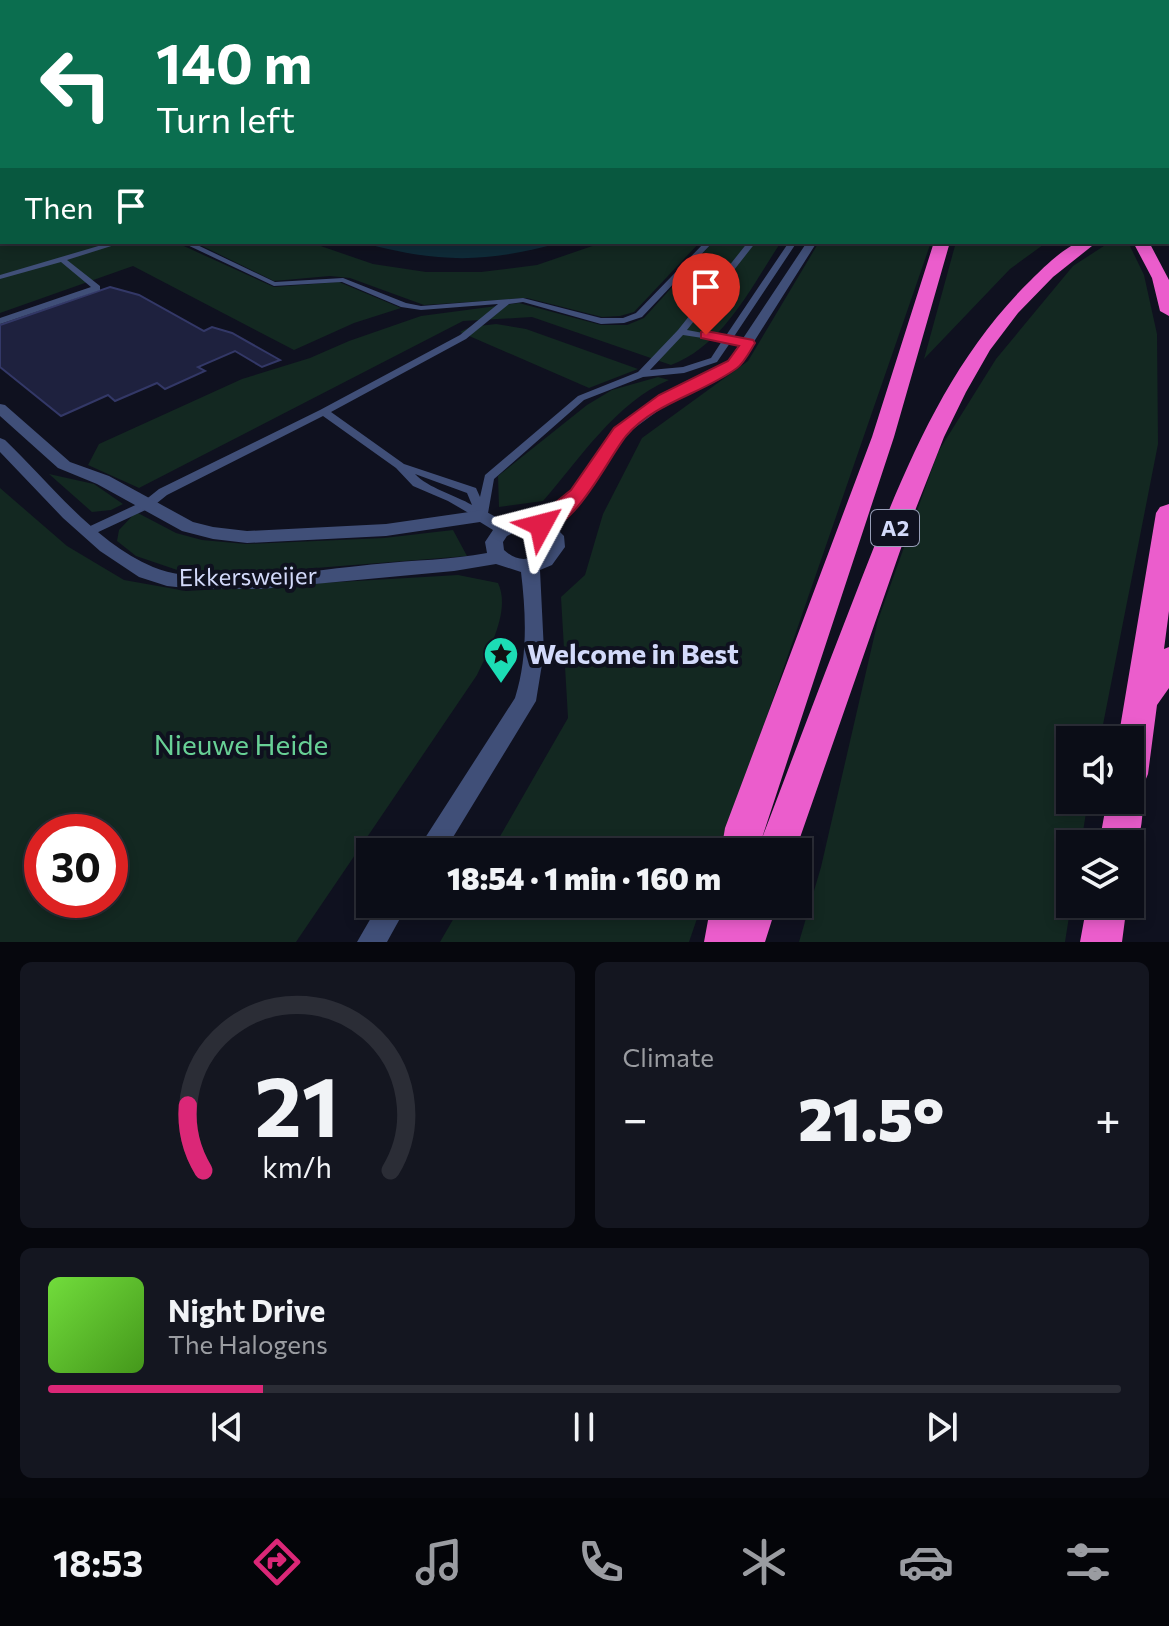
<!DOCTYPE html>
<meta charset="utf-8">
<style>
:root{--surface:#0b0d17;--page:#141620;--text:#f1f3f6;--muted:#9a9ca1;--line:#2b2d36;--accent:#db2777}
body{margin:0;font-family:Commissioner,sans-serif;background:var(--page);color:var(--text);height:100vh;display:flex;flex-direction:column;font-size:30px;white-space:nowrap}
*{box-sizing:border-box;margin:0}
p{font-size:26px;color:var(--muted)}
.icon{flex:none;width:44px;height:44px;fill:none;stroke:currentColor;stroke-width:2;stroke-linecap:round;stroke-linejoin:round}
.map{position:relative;height:942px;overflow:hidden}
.drawer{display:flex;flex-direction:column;gap:20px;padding:20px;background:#06070d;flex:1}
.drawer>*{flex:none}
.hud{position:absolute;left:0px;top:0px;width:1170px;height:244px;box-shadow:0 4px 12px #0003,0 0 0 2px var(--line);background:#0b6e4f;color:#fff;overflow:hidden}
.fabs{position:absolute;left:1056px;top:726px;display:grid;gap:16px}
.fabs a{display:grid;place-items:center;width:88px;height:88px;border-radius:0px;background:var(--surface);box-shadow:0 4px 12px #0003,0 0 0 2px var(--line);font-size:40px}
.speed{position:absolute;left:24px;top:814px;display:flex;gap:16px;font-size:40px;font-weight:700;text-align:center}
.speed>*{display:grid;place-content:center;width:104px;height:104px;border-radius:50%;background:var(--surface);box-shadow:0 4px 12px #0003,0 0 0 2px var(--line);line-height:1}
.speed .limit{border:12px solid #d22;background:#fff;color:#111}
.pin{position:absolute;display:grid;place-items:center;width:68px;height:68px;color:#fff;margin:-82px -34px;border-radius:50% 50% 50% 0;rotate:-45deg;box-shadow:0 0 8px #0007}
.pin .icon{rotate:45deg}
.me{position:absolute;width:88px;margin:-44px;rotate:52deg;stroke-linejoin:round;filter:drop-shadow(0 0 6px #0008)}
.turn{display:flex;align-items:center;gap:28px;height:168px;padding:0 24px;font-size:36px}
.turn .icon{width:104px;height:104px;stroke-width:2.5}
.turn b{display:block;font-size:56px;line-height:68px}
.then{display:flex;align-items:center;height:76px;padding:0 24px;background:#0003;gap:16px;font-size:30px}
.big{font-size:60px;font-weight:800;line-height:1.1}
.drawer .widget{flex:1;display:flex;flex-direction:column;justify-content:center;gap:12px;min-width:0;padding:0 28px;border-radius:12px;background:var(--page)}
.drawer .dial{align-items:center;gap:0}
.dial svg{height:208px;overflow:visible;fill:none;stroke:var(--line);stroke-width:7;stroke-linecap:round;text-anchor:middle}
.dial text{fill:var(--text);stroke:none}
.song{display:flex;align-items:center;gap:24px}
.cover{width:96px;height:96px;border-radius:12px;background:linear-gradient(135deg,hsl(100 70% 55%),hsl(100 70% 35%))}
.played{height:8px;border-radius:4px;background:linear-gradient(90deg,var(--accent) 20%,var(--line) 20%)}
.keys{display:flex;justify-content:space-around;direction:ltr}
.heat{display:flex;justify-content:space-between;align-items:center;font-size:44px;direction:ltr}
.drawer .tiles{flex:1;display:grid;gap:20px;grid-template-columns:1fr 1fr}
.widget:last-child{grid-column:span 2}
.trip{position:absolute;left:356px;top:838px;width:456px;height:80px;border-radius:0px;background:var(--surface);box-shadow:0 4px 12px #0003,0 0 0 2px var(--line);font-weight:800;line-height:80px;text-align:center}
.tabs{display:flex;height:128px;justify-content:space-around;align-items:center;background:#040509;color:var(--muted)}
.tabs .icon{width:56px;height:56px}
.tabs .current{color:var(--accent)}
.tabs b{font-size:36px;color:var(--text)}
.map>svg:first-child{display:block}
.green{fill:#132821;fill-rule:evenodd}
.water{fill:#0f2b38}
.building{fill:#1e213e;stroke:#333867;stroke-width:2}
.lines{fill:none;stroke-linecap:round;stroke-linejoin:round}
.lane{fill:#404f78;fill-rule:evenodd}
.street{fill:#404f78;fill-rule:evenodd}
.highway{fill:#eb5dcc;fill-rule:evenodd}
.route{fill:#e11d48;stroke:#92132f;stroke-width:2}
.labels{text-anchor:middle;stroke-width:8;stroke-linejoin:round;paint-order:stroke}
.shield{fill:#0f111f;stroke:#989eb8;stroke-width:2}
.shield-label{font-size:22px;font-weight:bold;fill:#d3dafa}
.street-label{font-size:24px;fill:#d3dafa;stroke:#0f111f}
.near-poi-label{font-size:28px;font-weight:bold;fill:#d3dafa;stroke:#0f111f;text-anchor:start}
.near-park-label{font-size:28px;fill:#68d096;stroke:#0f111f}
</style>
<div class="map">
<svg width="1169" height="942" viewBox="0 0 1169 942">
<rect width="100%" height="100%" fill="#0f111f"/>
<path class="green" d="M 0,214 L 2,242 L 175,242 L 274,287 L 339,282 L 401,308 L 354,323 L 294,350 L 133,266 L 0,313 Z
M 194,242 L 309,242 L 373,264 L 426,272 L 481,272 L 537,265 L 604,242 L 700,242 L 634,312 L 620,316 L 602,317 L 527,298 L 424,305 L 350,278 L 330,276 L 274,281 Z
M 713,242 L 781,242 C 751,287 724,345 671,365 L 532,317 L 463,321 L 139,488 L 88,465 L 99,444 L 242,379 L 310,358 L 349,341 L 421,316 L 519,303 L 601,325 L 627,325 L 644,318 Z
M 819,242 L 931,242 L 720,852 L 491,852 L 568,718 L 561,597 L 585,575 L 603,514 L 642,438 L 748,361 Z
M 956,242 L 1047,242 L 1010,269 L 924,359 Z
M 1110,242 L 1128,242 L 1144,275 L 1157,334 L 1158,444 L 1100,740 L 1070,740 L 1070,800 L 1088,800 L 1081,844 L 1070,844 L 1071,904 L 1065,942 L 799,942 L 821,867 L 878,620 L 938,452 L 996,359 L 1073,266 Z
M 496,324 L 526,329 L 638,369 L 589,388 L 460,332 L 470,327 Z
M 658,377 L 669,380 C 616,402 579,460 543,501 L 499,507 L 498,476 L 587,405 L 612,390 Z
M 49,474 L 94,484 L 123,504 L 111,510 L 92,512 Z
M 0,488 L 67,546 L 124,580 L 186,591 L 458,575 L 498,583 C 511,610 489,650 477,675 L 296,942 L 0,942 ZM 42,832 L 110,832 L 110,900 L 42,900 Z
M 136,512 L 176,533 L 202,540 L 246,544 L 384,538 L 453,530 L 467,556 L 278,571 L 186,573 L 136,556 L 117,541 L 119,530 Z
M 462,904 L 702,904 L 689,942 L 440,942 Z"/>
<path class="water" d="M 360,242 L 562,242 C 485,264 437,263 360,242 Z"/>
<path class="building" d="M 110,287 L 139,295 L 204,331 L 212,327 L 232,333 L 280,360 L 262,367 L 235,351 L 198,367 L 205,371 L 165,389 L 157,383 L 115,401 L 108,395 L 61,416 L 0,367 L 0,325 Z"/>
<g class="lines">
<path class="lane" d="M 2,195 L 2,199 L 0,200 L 0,196 Z
M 112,242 L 124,242 L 67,260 L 100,286 L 100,290 L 0,324 L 0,318 L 91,287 L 61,262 L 0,279 L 0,275 Z
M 181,242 L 191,242 L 275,282 L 343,278 L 406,303 L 421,306 L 523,298 L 601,318 L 623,318 L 636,313 L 705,242 L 713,242 L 642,317 L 624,323 L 601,324 L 523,302 L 509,304 L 466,339 L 331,412 L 404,464 L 476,488 L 480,497 L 485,475 L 578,396 L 638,372 L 678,330 L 748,242 L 756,242 L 687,330 L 725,337 L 789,242 L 797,242 L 733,338 L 751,341 L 751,345 L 730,343 L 717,362 L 684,373 L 643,377 L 584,400 L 494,479 L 487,519 L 479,519 L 448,501 L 413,486 L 396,468 L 323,416 L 167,495 L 152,507 L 94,534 L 86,534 L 84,531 L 86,528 L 144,501 L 159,489 L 320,410 L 460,335 L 498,304 L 421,310 L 401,307 L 342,282 L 274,286 ZM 683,335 L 722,341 L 711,358 L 683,367 L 650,370 ZM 415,474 L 467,493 L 472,505 C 455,495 428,488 415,474 Z"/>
<path class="street" d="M 807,242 L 817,242 L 738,367 L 670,402 L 625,435 L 575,509 L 553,525 L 564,536 L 565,547 L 552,565 L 540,570 L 544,652 L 536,701 L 444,852 L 416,852 L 515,698 C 528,657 526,614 521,572 L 496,564 L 454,571 L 261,589 L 195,589 L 167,586 L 139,577 L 100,551 L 63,518 L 0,452 L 0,438 L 5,440 C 50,483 94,542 153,567 C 203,589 321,569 377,564 C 414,560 451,560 487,553 L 485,542 L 493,530 L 480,522 L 386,536 L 247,543 L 213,539 L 182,531 L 97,484 L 58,468 L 0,416 L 0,404 L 5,405 L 70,462 L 109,476 L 193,522 L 213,527 L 247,531 L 386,524 L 483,510 L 505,522 L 520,516 L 540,517 L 563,501 L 615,429 L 660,396 L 728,361 ZM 523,528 L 535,529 L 546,538 L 547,546 C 534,561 519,564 504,550 L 503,542 L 507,536 Z
M 379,904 L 408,904 L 387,942 L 357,942 Z"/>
<path class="highway" d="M 1168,196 L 1169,196 L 1169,204 L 1168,204 Z
M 934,242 L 950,242 L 894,437 L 761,841 C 794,754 827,667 861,580 C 904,471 946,363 1031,280 C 1043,268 1062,249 1079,242 C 1083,241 1091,242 1097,242 L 1053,277 L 1018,313 L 990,350 L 966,392 L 944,437 L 907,531 L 795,852 L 721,852 L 725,828 L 872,437 Z
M 1133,242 L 1149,242 L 1169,280 L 1169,316 L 1160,311 L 1152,278 Z
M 1169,504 L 1169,611 L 1164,649 L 1169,647 L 1169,688 L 1157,705 L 1148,774 L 1143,786 L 1138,788 C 1147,807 1141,840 1130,858 L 1130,844 L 1099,844 L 1107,800 L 1130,800 L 1130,740 L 1118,740 L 1156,513 L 1160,507 Z
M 711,904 L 777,904 L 765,942 L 704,942 Z
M 1087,904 L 1127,904 L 1122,942 L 1080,942 Z"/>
</g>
<linearGradient id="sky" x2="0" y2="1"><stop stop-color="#080911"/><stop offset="0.45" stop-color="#31384d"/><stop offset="1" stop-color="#31384d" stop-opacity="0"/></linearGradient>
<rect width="1169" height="242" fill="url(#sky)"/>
<path class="route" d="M 706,331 L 753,340 L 755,343 C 750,351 744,363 737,368 C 702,394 655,402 626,436 C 607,459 571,540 534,529 L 531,525 L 534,520 L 571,490 L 614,428 L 659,395 L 728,361 L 739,346 L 701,338 L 701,332 Z"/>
<defs>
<g id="sight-pin" transform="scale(1.8)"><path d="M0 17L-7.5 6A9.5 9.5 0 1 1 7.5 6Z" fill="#1cddb5" stroke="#0f111f"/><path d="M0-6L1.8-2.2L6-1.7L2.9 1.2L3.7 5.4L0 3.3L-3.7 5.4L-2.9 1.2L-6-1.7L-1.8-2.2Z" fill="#111"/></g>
</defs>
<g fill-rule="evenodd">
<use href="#sight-pin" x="501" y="654"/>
</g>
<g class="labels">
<rect class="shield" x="871" y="510" width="48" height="36" rx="6"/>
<g class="shield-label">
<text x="895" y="536">A2</text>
</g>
<g class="street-label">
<text transform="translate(248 577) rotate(-1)" y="8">Ekkersweijer</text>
</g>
<g class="near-poi-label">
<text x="527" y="664">Welcome in Best</text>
</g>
<g class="near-park-label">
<text x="241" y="755">Nieuwe Heide</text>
</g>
</g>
</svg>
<div class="fabs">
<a><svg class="icon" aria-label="sound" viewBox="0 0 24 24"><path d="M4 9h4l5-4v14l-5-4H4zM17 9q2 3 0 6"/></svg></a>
<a><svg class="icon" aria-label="layers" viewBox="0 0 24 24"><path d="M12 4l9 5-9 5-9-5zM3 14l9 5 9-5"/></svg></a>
</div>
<div class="speed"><div class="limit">30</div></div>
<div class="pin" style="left:706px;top:335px;background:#d93025"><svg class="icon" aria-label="arrive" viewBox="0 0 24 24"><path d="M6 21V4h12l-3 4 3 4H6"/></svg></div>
<svg class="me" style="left:541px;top:525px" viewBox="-20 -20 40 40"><path d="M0-17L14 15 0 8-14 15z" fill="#e11d48" stroke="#fff" stroke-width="4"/></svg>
<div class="trip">18:54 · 1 min · 160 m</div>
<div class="hud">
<div class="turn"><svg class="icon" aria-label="left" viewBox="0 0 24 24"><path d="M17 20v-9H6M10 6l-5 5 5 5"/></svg><div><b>140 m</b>Turn left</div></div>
<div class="then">Then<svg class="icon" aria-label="arrive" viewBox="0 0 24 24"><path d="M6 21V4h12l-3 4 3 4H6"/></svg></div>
</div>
</div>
<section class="drawer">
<div class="tiles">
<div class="widget dial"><svg viewBox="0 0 100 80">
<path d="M14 69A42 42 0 1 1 86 69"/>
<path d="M14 69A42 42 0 0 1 8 44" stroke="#db2777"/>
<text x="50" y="56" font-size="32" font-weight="700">21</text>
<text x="50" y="72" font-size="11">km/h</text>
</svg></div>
<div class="widget"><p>Climate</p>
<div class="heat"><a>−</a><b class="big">21.5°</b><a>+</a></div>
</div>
<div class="widget">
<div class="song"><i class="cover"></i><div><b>Night Drive</b><p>The Halogens</p></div></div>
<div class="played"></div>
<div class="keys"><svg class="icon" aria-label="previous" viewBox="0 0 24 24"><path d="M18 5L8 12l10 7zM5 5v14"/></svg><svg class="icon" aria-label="pause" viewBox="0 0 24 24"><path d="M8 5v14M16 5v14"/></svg><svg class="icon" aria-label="next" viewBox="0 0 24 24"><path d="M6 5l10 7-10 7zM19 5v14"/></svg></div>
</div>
</div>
</section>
<nav class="tabs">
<b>18:53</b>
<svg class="icon current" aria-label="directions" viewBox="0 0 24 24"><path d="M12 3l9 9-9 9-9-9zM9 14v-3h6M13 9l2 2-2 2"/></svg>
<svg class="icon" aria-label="music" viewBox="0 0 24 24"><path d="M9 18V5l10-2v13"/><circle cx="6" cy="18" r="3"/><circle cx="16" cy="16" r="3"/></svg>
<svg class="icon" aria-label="phone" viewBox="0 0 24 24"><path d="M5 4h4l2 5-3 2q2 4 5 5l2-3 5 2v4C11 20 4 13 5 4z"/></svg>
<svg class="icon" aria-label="climate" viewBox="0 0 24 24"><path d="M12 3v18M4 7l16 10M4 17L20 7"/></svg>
<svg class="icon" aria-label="car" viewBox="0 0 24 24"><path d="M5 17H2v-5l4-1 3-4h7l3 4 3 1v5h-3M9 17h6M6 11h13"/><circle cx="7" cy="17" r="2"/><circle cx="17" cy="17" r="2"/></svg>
<svg class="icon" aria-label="filters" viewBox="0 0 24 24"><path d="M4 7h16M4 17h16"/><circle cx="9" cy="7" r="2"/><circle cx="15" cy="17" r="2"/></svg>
</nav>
